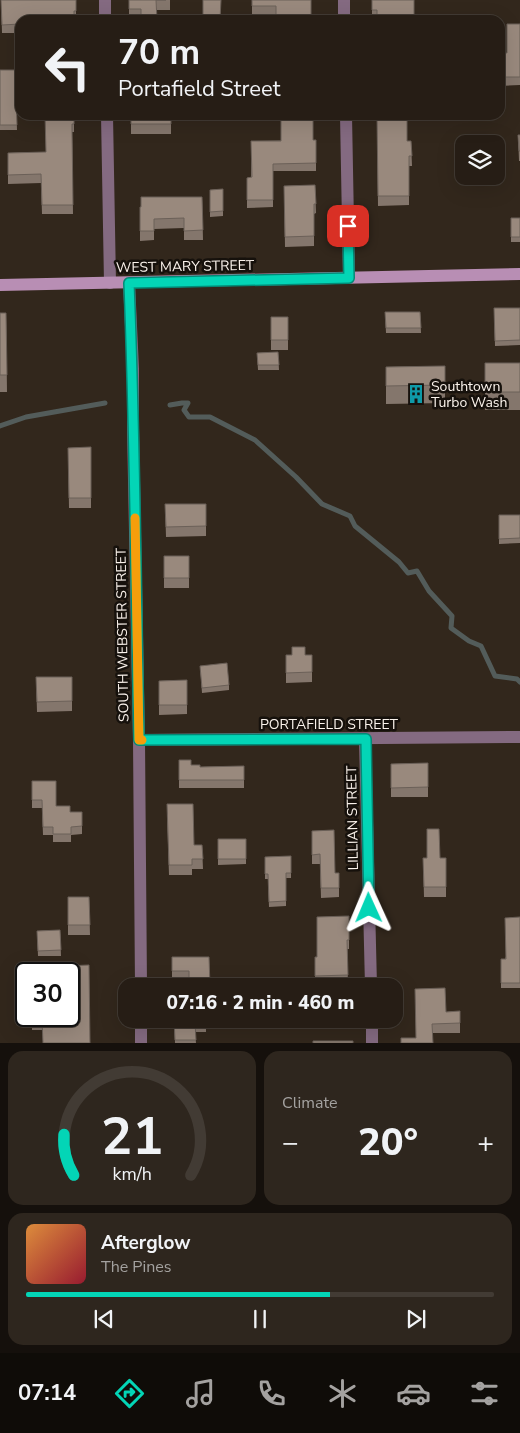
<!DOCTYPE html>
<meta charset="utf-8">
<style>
:root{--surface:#261d15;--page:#2e261e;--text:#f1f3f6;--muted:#a4a2a0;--line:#423b34;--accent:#03d5b6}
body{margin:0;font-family:"Nunito Sans",sans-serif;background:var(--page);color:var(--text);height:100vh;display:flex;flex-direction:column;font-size:19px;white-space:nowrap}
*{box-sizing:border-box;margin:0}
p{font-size:16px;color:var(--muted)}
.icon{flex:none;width:28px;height:28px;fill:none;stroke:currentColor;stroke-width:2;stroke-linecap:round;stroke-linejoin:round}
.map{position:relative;height:1043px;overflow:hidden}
.drawer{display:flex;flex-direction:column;gap:8px;padding:8px;background:#15100c;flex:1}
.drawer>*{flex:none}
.guide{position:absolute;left:15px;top:15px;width:490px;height:105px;border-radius:15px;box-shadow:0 5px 20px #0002,0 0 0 1px var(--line);background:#261d15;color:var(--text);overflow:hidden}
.fabs{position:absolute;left:455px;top:135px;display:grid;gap:10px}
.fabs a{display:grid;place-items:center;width:50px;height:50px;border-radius:10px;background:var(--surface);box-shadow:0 5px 20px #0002,0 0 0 1px var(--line);font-size:25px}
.speed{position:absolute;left:15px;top:962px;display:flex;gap:10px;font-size:25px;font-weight:700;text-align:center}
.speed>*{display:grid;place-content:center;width:65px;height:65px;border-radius:50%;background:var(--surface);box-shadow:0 5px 20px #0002,0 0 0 1px var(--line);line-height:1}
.speed .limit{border:2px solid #111;border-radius:8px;background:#fff;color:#111}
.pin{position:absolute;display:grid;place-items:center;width:42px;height:42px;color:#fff;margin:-21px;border-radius:10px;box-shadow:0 2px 8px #0006}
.me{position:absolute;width:55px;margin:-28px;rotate:359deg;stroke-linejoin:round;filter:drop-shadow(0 0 4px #0008)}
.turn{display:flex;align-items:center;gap:18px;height:105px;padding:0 20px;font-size:22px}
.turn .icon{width:65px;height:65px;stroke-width:2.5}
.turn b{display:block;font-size:35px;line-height:42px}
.big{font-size:38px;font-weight:800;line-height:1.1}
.drawer .tile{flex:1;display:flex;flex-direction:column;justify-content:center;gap:8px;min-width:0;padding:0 18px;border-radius:15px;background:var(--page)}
.drawer .dial{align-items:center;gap:0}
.dial svg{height:130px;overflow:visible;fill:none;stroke:var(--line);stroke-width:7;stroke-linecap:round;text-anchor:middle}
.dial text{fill:var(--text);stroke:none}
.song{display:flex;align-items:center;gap:15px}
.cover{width:60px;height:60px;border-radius:8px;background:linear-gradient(135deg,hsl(30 70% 55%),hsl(350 70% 35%))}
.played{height:5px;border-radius:2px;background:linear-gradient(90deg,var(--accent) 65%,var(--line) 65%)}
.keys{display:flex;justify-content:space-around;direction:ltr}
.heat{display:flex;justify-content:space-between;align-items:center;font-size:28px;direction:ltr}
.drawer .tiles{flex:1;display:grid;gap:8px;grid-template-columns:1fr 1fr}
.tile:last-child{grid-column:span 2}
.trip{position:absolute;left:118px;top:978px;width:285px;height:50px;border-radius:15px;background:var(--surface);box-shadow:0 5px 20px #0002,0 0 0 1px var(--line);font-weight:800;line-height:50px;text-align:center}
.menu{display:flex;height:80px;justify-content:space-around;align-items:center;background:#0f0c08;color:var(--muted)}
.menu .icon{width:35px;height:35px}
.menu .current{color:var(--accent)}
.menu b{font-size:22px;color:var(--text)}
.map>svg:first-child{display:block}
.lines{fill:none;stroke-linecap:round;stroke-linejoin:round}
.stream{stroke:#535c5a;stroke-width:5}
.minor{stroke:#846a81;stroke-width:12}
.secondary{stroke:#b88eb4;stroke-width:12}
.wall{fill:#84766c}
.building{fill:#99897d;stroke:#6b6058}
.route-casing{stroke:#028a76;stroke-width:12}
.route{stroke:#03d5b6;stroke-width:9}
.slow{stroke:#f59e0b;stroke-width:9}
.labels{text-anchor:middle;stroke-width:5;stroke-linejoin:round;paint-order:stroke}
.street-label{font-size:14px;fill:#fbf3ec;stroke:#16110c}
.poi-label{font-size:14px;fill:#fbf3ec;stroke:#16110c;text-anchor:start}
</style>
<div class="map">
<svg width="520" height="1043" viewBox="0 0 520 1043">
<rect width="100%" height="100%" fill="#32271c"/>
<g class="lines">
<path class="stream" d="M 170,405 L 182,403 L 188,403 L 184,410 L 189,417 L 210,417 L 255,440 L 296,477 L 322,504 L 350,516 L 355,526 L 399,562 L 408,573 L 417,571 L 429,591 L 452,616 L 451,628 L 469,641 L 481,646 L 495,676 L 517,679 L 520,682
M 0,426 L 26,417 L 105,403"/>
<path class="minor" d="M 105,0 L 105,20
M 344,0 L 344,20
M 107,115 L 110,283
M 346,115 L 349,277
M 129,283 L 133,369 L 133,428 L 139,740 L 141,986
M 365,739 L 371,986
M 139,740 L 520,737
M 141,1019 L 141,1043
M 372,1019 L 372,1043"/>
<path class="secondary" d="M 0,285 L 520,274"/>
</g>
<path class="wall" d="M 1,0 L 76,0 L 76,20 L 20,20 L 20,33 L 2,33 Z
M 129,0 L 170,0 L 170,10 L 156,10 L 141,18 L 129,18 Z
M 252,0 L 311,0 L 276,14 L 252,15 Z
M 372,0 L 414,20 L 372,20 Z
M 520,24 L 520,85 L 500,86 L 500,53 L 507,53 Z
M 0,70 L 15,70 L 17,130 L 0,130 Z
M 74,115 L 74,132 L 72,132 L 72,134 L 73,214 L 42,214 L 41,183 L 8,184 L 8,153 L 46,152 Z
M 131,115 L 171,115 L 171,134 L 131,134 Z
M 249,115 L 271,115 L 271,116 L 250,117 Z
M 377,115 L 407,141 L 411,141 L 412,166 L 409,166 L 409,205 L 378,206 Z
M 518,135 L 520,135 L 520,161 L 519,161 Z
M 316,140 L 316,171 L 273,171 L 273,207 L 247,208 L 247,178 L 251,177 L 251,141 Z
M 496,153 L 501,153 L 501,173 L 496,173 Z
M 315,185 L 316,213 L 314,214 L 314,246 L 285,247 L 284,186 Z
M 223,189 L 223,216 L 210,217 L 210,190 Z
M 202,197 L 203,240 L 184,240 L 184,228 L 154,229 L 154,240 L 140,241 L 140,207 Z
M 511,218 L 520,218 L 520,242 L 511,242 Z
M 494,308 L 520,308 L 520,345 L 495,346 Z
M 385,312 L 420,312 L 421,333 L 386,333 Z
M 0,313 L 6,313 L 7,392 L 0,392 Z
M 271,317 L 288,317 L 288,350 L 271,350 Z
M 278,352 L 279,370 L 258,370 L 257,353 Z
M 485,363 L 520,363 L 520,410 L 485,410 Z
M 445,366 L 445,403 L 386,404 L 386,367 Z
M 91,447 L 91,508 L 69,508 L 68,448 Z
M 165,504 L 206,504 L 206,536 L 166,537 Z
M 499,515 L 520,515 L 520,543 L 499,544 Z
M 164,556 L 189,556 L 189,588 L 164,588 Z
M 286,655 L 312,655 L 312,682 L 286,683 Z
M 200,666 L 229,685 L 229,690 L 202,693 Z
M 36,677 L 72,677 L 72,711 L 37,712 Z
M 187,680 L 187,714 L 159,715 L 159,681 Z
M 179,760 L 191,765 L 200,767 L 244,766 L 244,788 L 179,788 Z
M 428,763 L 428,797 L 391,797 L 391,764 Z
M 32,781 L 56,806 L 70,812 L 82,812 L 82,834 L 71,835 L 71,842 L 53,842 L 53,835 L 43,835 L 42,808 L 32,808 Z
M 167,814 L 194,845 L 202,845 L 203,869 L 192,869 L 192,875 L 169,875 Z
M 312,831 L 335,873 L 339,873 L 339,897 L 321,898 L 320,864 L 312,864 Z
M 218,839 L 246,839 L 246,864 L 218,865 Z
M 291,856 L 291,878 L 286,878 L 286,906 L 269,907 L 268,879 L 265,879 L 265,857 Z
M 423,858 L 446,858 L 446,897 L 424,897 Z
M 68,897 L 89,897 L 90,935 L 68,935 Z
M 349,916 L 349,949 L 347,949 L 348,985 L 315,986 L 315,957 L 317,957 Z
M 520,917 L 520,988 L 501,988 L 501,959 L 505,959 Z
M 60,930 L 61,956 L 38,956 L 37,931 Z
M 172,957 L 210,986 L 189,981 L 172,981 Z
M 460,1011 L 460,1033 L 432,1033 L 416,1038 L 446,1012 Z
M 32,1016 L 90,1043 L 42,1030 L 32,1030 Z
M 174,1019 L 206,1019 L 206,1032 L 195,1032 L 196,1043 L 175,1043 Z
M 269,1019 L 283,1019 L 283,1023 L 270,1023 Z"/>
<path class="building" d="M 1,0 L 76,0 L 76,11 L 74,11 L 74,20 L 20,20 L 20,24 L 2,25 Z
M 129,0 L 166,0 L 156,0 L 157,20 L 141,20 L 141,9 L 129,9 Z
M 203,0 L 221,0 L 220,20 L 203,20 Z
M 252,0 L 311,0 L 311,20 L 276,20 L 276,6 L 252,6 Z
M 372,0 L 414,0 L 414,20 L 377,20 L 377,10 L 372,10 Z
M 470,18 L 487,18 L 487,20 L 470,20 Z
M 507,24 L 520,24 L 520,77 L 500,77 L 500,53 L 507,53 Z
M 0,70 L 15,70 L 17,125 L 0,125 Z
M 45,115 L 74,115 L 74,124 L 72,124 L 72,129 L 73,205 L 42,205 L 41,174 L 8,175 L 8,153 L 46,152 Z
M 131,115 L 171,115 L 171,124 L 131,124 Z
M 281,115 L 313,115 L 313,140 L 316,140 L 316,163 L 273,164 L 273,200 L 247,200 L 247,178 L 252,177 L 251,141 L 281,141 Z
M 377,115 L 407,115 L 407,141 L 411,141 L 412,156 L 409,156 L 409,196 L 378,196 Z
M 518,135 L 520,135 L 520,151 L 519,151 Z
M 496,153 L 501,153 L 501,168 L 496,168 Z
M 315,185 L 316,204 L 314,204 L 314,236 L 285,237 L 284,186 Z
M 223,189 L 223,211 L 210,212 L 210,190 Z
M 141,197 L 202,197 L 203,230 L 184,231 L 184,218 L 154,219 L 154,231 L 140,231 L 140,207 L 141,207 Z
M 511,218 L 520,218 L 520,237 L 511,237 Z
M 494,308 L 520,308 L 520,340 L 495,341 Z
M 385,312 L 420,312 L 421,328 L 386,328 Z
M 0,313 L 6,313 L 7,375 L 0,375 Z
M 271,317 L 288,317 L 288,340 L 271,340 Z
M 278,352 L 279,365 L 258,365 L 257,353 Z
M 485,363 L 520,363 L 520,392 L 485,392 Z
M 445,366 L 445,385 L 386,386 L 386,367 Z
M 91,447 L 91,498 L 69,498 L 68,448 Z
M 165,504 L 206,504 L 206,526 L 166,527 Z
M 499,515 L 520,515 L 520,538 L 499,539 Z
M 164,556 L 189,556 L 189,578 L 164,578 Z
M 292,647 L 305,647 L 305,655 L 312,655 L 312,672 L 286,673 L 286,655 L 292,655 Z
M 227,663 L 229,685 L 202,688 L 200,666 Z
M 36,677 L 72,677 L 72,701 L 37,702 Z
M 187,680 L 187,705 L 159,705 L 159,681 Z
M 179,760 L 191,760 L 191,765 L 200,765 L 200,767 L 244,766 L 244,780 L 179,780 Z
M 428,763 L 428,787 L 391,788 L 391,764 Z
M 32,781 L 56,781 L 56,806 L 70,806 L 70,812 L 82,812 L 82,826 L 71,827 L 71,834 L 53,834 L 53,827 L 43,827 L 42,800 L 32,800 Z
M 167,804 L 193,804 L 194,845 L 202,845 L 203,859 L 192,859 L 192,865 L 169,865 Z
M 427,829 L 439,829 L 440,858 L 446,858 L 446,887 L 424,887 L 423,858 L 427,858 Z
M 334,830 L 335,873 L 339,873 L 339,888 L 321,888 L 320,854 L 312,855 L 312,831 Z
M 218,839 L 246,839 L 246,859 L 218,859 Z
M 291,856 L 291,873 L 286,873 L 286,901 L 269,902 L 268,874 L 265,874 L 265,857 Z
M 68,897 L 89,897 L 90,925 L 68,925 Z
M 349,916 L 349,940 L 347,940 L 348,975 L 315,976 L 315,957 L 317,957 L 317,917 Z
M 520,917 L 520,983 L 501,983 L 501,959 L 506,959 L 505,918 Z
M 60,930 L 61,950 L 38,951 L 37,931 Z
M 172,957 L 209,957 L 210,986 L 189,986 L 189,971 L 172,971 Z
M 89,965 L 90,1043 L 43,1043 L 42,1021 L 32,1022 L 32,1016 L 69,1016 L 69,974 L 64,974 L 64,966 Z
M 445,988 L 446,1012 L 460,1011 L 460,1023 L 432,1024 L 433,1043 L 401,1043 L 401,1038 L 416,1038 L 415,989 Z
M 174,1019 L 206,1019 L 206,1022 L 195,1022 L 196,1040 L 175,1040 Z
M 313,1041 L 353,1041 L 353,1043 L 313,1043 Z"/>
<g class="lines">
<g class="route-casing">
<path id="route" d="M 348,226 L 349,278 L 129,283 C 135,435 136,588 139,740 L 366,739 L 369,908"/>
</g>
<use href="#route" class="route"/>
<path class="slow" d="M 135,518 L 139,740 L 142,740"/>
</g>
<defs>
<g id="building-bare" transform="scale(1.5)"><path d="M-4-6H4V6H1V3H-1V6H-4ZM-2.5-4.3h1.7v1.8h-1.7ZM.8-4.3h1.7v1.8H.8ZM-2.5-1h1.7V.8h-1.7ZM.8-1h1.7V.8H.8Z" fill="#0f9aa8" stroke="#16110c" stroke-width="2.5" paint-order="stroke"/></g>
</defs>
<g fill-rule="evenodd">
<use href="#building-bare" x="416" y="394"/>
</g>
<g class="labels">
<g class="street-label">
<text transform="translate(185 266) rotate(-1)" y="5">WEST MARY STREET</text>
<text transform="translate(122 635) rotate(-91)" y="5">SOUTH WEBSTER STREET</text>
<text x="329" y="729">PORTAFIELD STREET</text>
<text transform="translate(352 818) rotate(-91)" y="5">LILLIAN STREET</text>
</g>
<g class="poi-label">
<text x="431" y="391">Southtown<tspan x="431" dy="16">Turbo Wash</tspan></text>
</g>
</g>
</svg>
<div class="fabs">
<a><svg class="icon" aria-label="layers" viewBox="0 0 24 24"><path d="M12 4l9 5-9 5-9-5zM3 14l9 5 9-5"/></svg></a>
</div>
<div class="speed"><div class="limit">30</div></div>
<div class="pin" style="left:348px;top:226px;background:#d93025"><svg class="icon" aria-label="arrive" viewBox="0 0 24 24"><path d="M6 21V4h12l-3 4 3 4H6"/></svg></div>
<svg class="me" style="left:369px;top:908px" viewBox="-20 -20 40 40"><path d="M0-17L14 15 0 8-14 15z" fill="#03d5b6" stroke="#fff" stroke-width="4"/></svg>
<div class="trip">07:16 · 2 min · 460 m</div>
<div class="guide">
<div class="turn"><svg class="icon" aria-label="left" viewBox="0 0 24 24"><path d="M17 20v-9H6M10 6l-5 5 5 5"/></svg><div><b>70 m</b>Portafield Street</div></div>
</div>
</div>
<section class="drawer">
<div class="tiles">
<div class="tile dial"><svg viewBox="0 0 100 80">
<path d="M14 69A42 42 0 1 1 86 69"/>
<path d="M14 69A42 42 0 0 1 8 44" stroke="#03d5b6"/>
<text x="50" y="56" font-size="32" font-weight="700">21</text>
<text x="50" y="72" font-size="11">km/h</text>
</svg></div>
<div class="tile"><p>Climate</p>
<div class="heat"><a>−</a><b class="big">20°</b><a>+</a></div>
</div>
<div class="tile">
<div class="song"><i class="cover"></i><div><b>Afterglow</b><p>The Pines</p></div></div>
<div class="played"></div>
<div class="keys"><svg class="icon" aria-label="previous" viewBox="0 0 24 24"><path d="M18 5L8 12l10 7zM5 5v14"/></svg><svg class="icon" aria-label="pause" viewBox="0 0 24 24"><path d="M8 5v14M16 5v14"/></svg><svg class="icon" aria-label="next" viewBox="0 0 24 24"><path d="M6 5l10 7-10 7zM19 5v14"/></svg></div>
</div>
</div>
</section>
<nav class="menu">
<b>07:14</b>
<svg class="icon current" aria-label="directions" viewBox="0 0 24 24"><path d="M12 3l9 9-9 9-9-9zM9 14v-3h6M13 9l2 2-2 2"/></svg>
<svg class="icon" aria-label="music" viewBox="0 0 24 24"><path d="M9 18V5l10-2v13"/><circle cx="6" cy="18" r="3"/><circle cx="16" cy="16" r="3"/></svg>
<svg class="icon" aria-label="phone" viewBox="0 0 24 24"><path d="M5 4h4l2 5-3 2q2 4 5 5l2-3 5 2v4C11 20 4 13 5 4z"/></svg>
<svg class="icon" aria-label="climate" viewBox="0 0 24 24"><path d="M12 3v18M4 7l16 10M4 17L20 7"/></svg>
<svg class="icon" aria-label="car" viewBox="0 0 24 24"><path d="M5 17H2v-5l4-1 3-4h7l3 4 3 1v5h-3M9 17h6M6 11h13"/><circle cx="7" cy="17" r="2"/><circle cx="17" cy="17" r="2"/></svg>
<svg class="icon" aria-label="filters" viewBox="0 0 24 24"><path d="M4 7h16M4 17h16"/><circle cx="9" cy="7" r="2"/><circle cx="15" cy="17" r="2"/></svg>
</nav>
